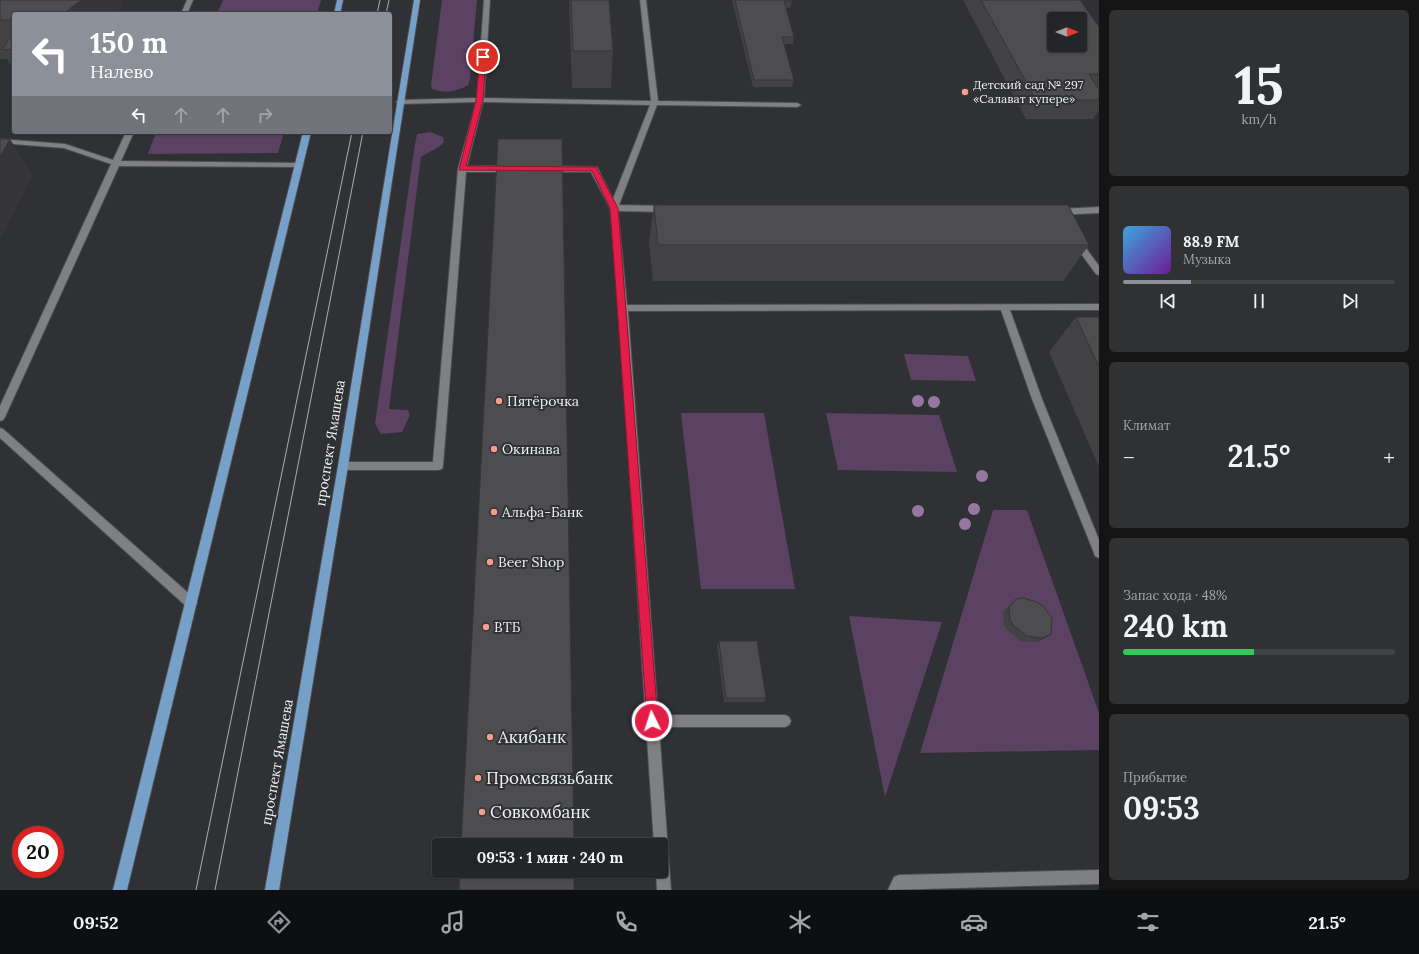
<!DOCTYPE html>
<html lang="ru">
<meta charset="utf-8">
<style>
:root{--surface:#242527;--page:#303133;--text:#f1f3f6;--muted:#a3a5a7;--line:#414244;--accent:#8c9099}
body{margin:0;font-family:Lora,serif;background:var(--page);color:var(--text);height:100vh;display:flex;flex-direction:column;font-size:15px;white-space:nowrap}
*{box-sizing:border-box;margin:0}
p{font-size:13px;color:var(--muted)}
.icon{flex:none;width:22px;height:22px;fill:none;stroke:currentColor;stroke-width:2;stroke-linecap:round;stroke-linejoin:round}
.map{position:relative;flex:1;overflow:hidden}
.sheet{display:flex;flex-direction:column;gap:10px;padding:10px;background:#141415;width:320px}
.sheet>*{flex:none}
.banner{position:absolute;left:12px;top:12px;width:380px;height:122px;border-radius:4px;box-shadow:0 1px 3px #0004,0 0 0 1px var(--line);background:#8c9099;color:#fff;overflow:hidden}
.needle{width:26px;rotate:90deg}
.controls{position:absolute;left:1047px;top:12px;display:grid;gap:8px}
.controls a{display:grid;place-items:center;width:40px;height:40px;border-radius:4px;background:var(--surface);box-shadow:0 1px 3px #0004,0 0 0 1px var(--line);font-size:20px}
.speed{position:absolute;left:12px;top:826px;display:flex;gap:8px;font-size:20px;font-weight:700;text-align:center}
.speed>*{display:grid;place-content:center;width:52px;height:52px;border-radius:50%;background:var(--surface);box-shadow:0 1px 3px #0004,0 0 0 1px var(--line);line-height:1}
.speed .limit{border:6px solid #d22;background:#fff;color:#111}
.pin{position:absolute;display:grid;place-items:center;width:34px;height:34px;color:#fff;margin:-17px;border:2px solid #fff;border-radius:50%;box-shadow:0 1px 4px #0007}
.me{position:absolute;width:44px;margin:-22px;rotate:356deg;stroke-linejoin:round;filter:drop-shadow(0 0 3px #0008)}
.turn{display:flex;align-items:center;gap:14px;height:84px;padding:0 12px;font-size:18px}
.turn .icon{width:52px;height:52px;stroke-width:2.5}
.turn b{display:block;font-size:28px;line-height:34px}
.lanes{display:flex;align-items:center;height:38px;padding:0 12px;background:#0003;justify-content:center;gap:20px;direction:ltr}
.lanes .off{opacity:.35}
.big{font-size:30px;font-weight:700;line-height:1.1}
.sheet .widget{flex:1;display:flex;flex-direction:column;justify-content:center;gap:6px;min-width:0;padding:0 14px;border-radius:6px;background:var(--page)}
.sheet .dial{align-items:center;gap:0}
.dial b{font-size:52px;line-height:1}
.song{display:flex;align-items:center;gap:12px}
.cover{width:48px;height:48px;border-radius:6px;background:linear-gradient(135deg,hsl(200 70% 55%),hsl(280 70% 35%))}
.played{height:4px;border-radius:2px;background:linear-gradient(90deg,var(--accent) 25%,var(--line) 25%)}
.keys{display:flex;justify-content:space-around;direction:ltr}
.heat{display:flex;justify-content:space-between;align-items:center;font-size:22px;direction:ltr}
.charge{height:6px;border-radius:3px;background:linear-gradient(90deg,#34c759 48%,var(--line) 0)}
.trip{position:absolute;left:432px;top:838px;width:236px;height:40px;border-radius:4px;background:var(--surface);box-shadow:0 1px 3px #0004,0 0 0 1px var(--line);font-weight:700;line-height:40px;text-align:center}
.tab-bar{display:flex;height:64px;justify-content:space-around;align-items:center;background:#0e0f10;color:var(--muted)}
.tab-bar .icon{width:28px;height:28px}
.tab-bar .current{color:var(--accent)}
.tab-bar b{font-size:18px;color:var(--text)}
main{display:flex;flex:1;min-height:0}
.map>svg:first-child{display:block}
.green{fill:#5b4162}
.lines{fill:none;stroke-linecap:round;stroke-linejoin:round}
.service-casing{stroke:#4c4d4f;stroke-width:2}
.primary-casing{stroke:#4c4d4f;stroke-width:2}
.service{fill:#7f8084;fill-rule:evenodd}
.primary{fill:#77a0c9;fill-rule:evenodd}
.tram{stroke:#acadaf;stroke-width:1}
.tree{fill:#95789f}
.wall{fill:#424245}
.shaded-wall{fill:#363638}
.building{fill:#4d4d50;stroke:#363638;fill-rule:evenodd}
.route{fill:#e11d48;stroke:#92132f}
.poi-dot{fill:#f59d8e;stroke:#303134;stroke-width:1.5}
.labels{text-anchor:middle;stroke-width:4;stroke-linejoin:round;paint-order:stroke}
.far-poi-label{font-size:12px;fill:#eff0f2;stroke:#303134;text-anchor:start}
.poi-label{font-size:14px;fill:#eff0f2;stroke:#303134;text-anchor:start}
.street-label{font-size:14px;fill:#eff0f2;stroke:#303134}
.near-poi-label{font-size:17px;fill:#eff0f2;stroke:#303134;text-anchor:start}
</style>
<main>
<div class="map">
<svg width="1099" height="890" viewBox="0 0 1099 890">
<rect width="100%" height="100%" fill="#303134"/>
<path class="green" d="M 223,0 L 321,0 L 317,14 L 217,14 Z
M 442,0 L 477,0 L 470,78 L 468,85 C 456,92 445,94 432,89 L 431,85 Z
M 156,132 L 284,132 L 278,153 L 148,154 Z
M 430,132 L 443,137 L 444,142 L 440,146 L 421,157 L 389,409 L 408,410 L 410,415 L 402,432 L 381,434 L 375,424 L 414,150 L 417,134 Z
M 904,354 L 968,356 L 976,381 L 911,380 Z
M 681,413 L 764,413 L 795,589 L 701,589 Z
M 826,413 L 939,415 L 957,472 L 838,470 Z
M 993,510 L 1027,510 L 1099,713 L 1099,750 L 920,753 Z
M 849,616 L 942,622 L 885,797 Z"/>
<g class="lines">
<g class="service-casing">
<path id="service" d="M 187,0 L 193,0 L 187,14 L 181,14 Z
M 484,0 L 490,0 L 484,98 L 651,101 L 640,0 L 646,0 L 658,101 L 797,103 L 801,105 L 797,107 L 657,105 L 619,205 L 666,206 L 670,209 L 666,212 L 618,211 L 627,305 L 1099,304 L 1099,310 L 1010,310 L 1042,399 L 1099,540 L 1099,558 L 1095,556 L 1094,553 L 1032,399 L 1001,310 L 628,311 L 658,715 L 785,715 L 789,717 L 791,721 L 789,725 L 785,727 L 659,727 L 671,890 L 657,890 L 656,871 L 661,871 L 661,845 L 654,845 L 619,308 L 610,208 L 591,172 L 550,172 L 546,169 L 550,166 L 597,167 L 613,199 L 650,105 L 483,102 L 467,166 L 510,166 L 514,169 L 510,172 L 466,172 L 443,466 L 442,469 L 438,470 L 343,470 L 339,469 L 338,466 L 339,463 L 343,462 L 433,462 L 458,169 L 476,102 L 400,104 L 396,102 L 400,100 L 477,98 Z
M 126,132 L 134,132 L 121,161 L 299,163 L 303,165 L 299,167 L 119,166 L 5,417 L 3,420 L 0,421 L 0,406 L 111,164 L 64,148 L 0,143 L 0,139 L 65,144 L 113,160 Z
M 1099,207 L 1099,213 L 1058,215 L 1054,212 L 1058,209 Z
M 1077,239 L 1080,240 L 1099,266 L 1099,275 L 1096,274 L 1074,244 L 1073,242 Z
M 0,428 L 3,429 L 195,599 L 197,603 L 195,607 L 191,608 L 187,607 L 0,438 Z
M 1099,870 L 1099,884 L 888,890 L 894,877 L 899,875 Z"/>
</g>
<g class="primary-casing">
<path id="primary" d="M 337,0 L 343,0 L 340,14 L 334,14 Z
M 414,0 L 420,0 L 348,466 L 279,890 L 265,890 L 338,466 Z
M 303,132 L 311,132 L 127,890 L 113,890 Z"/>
</g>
<use href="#service" class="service"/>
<use href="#primary" class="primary"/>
<path class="tram" d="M 377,14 L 380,0
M 386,14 L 389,0
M 196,890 L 352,132
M 215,890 L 363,132"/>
</g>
<g class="tree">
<circle cx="918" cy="401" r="6"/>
<circle cx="934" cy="402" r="6"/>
<circle cx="982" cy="476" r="6"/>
<circle cx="974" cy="509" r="6"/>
<circle cx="918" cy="511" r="6"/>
<circle cx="965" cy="524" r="6"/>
</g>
<path class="wall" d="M 0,0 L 122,4 L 116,14 L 14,14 L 14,71 L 7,59 L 0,59 Z
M 569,0 L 609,0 L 613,51 L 611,88 L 572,88 Z
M 732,0 L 791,0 L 792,1 L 790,8 L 786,8 L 794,37 L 793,44 L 784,44 L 794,80 L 792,87 L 753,87 Z
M 963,0 L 1080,0 L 1099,27 L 1099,110 L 1093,119 L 1026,119 Z
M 654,205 L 1089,245 L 1063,281 L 653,281 L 649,242 Z
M 1076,317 L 1099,317 L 1099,467 L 1049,352 Z
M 1016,599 L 1051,634 L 1045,638 L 1036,642 L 1021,641 L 1008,631 L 1004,625 L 1003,612 Z
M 719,641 L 766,698 L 764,702 L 724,702 L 717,645 Z"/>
<path class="shaded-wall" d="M 81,0 L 120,0 L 122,4 L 116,14 L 66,14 L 68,10 Z
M 10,139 L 33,176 L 0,239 L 0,157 Z
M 1051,634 L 1045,638 L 1036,642 L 1042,638 Z"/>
<path class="building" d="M 0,0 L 81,0 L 68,10 L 66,14 L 14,14 L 14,20 L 0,20 Z
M 571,0 L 609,0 L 613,51 L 573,51 Z
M 735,0 L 791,0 L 792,1 L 784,1 L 794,37 L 782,37 L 794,80 L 754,80 Z
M 981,0 L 1080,0 L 1099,27 L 1099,74 L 1089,74 L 1099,90 L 1099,100 L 1036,100 ZM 1054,19 L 1080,19 L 1080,45 L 1054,45 Z
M 14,32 L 14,49 L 2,50 Z
M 0,139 L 10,139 L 0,157 Z
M 498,139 L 562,139 L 574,845 L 461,845 Z
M 654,205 L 1068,205 L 1089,245 L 658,245 Z
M 1076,317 L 1099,317 L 1099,367 Z
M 1023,598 L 1037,602 L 1043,606 L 1052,618 L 1051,634 L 1042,638 L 1027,636 L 1014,626 L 1010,620 L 1009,607 L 1016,599 Z
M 719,641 L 757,641 L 766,698 L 726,698 Z
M 460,871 L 574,871 L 574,890 L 459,890 Z"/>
<path class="route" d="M 483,55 L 486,57 L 483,100 L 466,166 L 596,167 L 618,208 L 658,721 L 656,725 L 652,727 L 648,725 L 647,721 L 610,208 L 592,171 L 459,170 L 476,100 L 480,57 Z"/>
<g class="poi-dot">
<circle cx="965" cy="92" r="4"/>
<circle cx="499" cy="401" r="4"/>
<circle cx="494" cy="449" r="4"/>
<circle cx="494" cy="512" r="4"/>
<circle cx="490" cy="562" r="4"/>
<circle cx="486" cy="627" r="4"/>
<circle cx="490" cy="737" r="4"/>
<circle cx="478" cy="778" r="4"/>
<circle cx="482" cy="812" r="4"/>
</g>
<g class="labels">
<g class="far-poi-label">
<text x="973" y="89">Детский сад № 297<tspan x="973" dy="14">«Салават купере»</tspan></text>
</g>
<g class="poi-label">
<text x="507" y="406">Пятёрочка</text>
<text x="502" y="454">Окинава</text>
<text x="502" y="517">Альфа-Банк</text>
<text x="498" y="567">Beer Shop</text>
<text x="494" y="632">ВТБ</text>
</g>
<g class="street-label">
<text transform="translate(330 443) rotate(-81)" y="5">проспект Ямашева</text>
<text transform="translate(277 762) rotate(-80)" y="5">проспект Ямашева</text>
</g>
<g class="near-poi-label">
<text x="498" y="743">Акибанк</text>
<text x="486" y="784">Промсвязьбанк</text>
<text x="490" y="818">Совкомбанк</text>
</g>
</g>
</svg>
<div class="controls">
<a><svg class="needle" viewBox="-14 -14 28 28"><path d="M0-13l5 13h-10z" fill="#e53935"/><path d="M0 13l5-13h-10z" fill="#a3a5a7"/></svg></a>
</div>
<div class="speed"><div class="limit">20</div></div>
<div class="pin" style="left:483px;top:57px;background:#d93025"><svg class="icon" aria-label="arrive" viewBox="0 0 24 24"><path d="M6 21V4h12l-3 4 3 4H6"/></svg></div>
<svg class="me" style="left:652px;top:721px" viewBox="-20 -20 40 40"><circle r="17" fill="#e11d48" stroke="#fff" stroke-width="3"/><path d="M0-11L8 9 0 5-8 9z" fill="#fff"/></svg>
<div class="trip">09:53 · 1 мин · 240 m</div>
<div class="banner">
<div class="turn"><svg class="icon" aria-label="left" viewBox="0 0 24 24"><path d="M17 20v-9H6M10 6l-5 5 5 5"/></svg><div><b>150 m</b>Налево</div></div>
<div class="lanes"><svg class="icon" aria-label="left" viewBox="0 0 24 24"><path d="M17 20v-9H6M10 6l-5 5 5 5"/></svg><svg class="icon off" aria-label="ahead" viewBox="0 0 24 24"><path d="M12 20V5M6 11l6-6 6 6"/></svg><svg class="icon off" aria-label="ahead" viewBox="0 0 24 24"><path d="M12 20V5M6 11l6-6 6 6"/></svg><svg class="icon off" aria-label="right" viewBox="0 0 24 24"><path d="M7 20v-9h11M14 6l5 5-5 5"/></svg></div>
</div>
</div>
<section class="sheet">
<div class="widget dial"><b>15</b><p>km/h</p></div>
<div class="widget">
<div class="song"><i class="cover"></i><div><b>88.9 FM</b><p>Музыка</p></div></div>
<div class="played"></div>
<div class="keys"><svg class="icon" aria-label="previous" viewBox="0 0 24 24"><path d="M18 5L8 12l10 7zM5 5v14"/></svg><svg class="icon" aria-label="pause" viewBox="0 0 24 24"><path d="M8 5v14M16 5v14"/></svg><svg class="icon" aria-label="next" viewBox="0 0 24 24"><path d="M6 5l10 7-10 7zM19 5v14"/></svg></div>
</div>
<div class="widget"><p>Климат</p>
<div class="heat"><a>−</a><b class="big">21.5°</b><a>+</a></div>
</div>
<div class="widget"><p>Запас хода · 48%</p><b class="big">240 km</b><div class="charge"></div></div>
<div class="widget"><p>Прибытие</p><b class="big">09:53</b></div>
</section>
</main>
<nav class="tab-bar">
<b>09:52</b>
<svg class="icon current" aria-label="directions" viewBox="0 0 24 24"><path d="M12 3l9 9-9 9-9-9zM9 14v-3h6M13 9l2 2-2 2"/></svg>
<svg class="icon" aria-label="music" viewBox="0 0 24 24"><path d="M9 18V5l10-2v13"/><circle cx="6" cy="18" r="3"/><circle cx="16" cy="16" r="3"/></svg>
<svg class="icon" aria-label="phone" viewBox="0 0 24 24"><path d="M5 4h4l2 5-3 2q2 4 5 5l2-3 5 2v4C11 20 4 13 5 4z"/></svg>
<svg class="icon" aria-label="climate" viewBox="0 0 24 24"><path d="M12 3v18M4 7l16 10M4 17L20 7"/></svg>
<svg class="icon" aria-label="car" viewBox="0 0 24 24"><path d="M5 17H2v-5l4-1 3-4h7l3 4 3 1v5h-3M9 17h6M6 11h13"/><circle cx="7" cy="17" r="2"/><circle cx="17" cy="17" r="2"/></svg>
<svg class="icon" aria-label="filters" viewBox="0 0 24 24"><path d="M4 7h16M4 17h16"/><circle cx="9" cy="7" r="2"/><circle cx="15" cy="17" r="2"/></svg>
<b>21.5°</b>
</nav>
